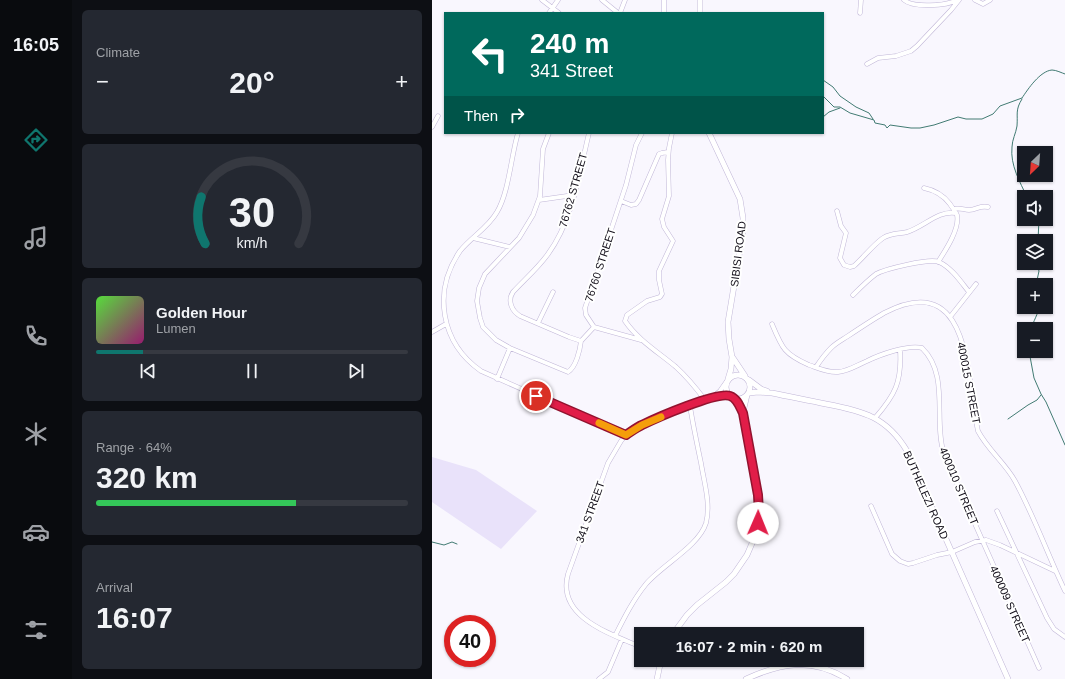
<!DOCTYPE html>
<meta charset="utf-8">
<style>
:root{--surface:#171b24;--page:#242831;--text:#f1f3f6;--muted:#9ea1a6;--line:#363941;--accent:#0f766e}
body{margin:0;font-family:Helvetica,sans-serif;background:var(--page);color:var(--text);height:100vh;display:flex;flex-direction:column;font-size:15px;white-space:nowrap}
*{box-sizing:border-box;margin:0}
p{font-size:13px;color:var(--muted)}
.icon{flex:none;width:22px;height:22px;fill:none;stroke:currentColor;stroke-width:2;stroke-linecap:round;stroke-linejoin:round}
.map{position:relative;flex:1;overflow:hidden}
.details{display:flex;flex-direction:column;gap:10px;padding:10px;background:#0d0f14;width:360px}
.details>*{flex:none}
.hud{position:absolute;left:12px;top:12px;width:380px;height:122px;border-radius:0px;box-shadow:0 1px 3px #0004;background:#00695c;color:#fff;overflow:hidden}
.needle{width:26px;rotate:205deg}
.fabs{position:absolute;left:585px;top:146px;display:grid;gap:8px}
.fabs a{display:grid;place-items:center;width:36px;height:36px;border-radius:0px;background:var(--surface);box-shadow:0 1px 3px #0004;font-size:20px}
.speed{position:absolute;left:12px;top:615px;display:flex;gap:8px;font-size:20px;font-weight:700;text-align:center}
.speed>*{display:grid;place-content:center;width:52px;height:52px;border-radius:50%;background:var(--surface);box-shadow:0 1px 3px #0004;line-height:1}
.speed .limit{border:6px solid #d22;background:#fff;color:#111}
.pin{position:absolute;display:grid;place-items:center;width:34px;height:34px;color:#fff;margin:-17px;border:2px solid #fff;border-radius:50%;box-shadow:0 1px 4px #0007}
.me{position:absolute;width:44px;margin:-22px;rotate:1deg;stroke-linejoin:round;filter:drop-shadow(0 0 3px #0008)}
.turn{display:flex;align-items:center;gap:14px;height:84px;padding:0 20px;font-size:18px}
.turn .icon{width:52px;height:52px;stroke-width:2.5}
.turn b{display:block;font-size:28px;line-height:34px}
.then{display:flex;align-items:center;height:38px;padding:0 20px;background:#0003;gap:8px;font-size:15px}
.big{font-size:30px;font-weight:700;line-height:1.1}
.details .tile{flex:1;display:flex;flex-direction:column;justify-content:center;gap:6px;min-width:0;padding:0 14px;border-radius:6px;background:var(--page)}
.details .dial{align-items:center;gap:0}
.dial svg{height:104px;overflow:visible;fill:none;stroke:var(--line);stroke-width:7;stroke-linecap:round;text-anchor:middle}
.dial text{fill:var(--text);stroke:none}
.song{display:flex;align-items:center;gap:12px}
.cover{width:48px;height:48px;border-radius:6px;background:linear-gradient(135deg,hsl(110 70% 55%),hsl(320 70% 35%))}
.played{height:4px;border-radius:2px;background:linear-gradient(90deg,var(--accent) 15%,var(--line) 15%)}
.keys{display:flex;justify-content:space-around;direction:ltr}
.heat{display:flex;justify-content:space-between;align-items:center;font-size:22px;direction:ltr}
.charge{height:6px;border-radius:3px;background:linear-gradient(90deg,#34c759 64%,var(--line) 0)}
.trip{position:absolute;left:202px;top:627px;width:230px;height:40px;border-radius:0px;background:var(--surface);box-shadow:0 1px 3px #0004;font-weight:700;line-height:40px;text-align:center}
main{display:flex;flex:1;min-height:0}
.tab-bar{display:flex;flex-direction:column;width:72px;justify-content:space-around;align-items:center;background:#090b0e;color:var(--muted)}
.tab-bar .icon{width:28px;height:28px}
.tab-bar .active{color:var(--accent)}
.tab-bar b{font-size:18px;color:var(--text)}
.map>svg:first-child{display:block}
.green{fill:#e9e2fa}
.lines{fill:none;stroke-linecap:round;stroke-linejoin:round}
.stream{stroke:#427b73;stroke-width:1}
.minor-casing{stroke:#c0b6d7;stroke-width:5}
.tertiary-casing{stroke:#c0b6d7;stroke-width:6}
.minor{stroke:#fff;stroke-width:4}
.tertiary{stroke:#fff;stroke-width:5}
.route-casing{stroke:#92132f;stroke-width:10}
.route{stroke:#e11d48;stroke-width:7}
.slow{stroke:#f59e0b;stroke-width:7}
.labels{text-anchor:middle;stroke-width:4;stroke-linejoin:round;paint-order:stroke}
.street-label{font-size:11px;fill:#100c17;stroke:#fff}
</style>
<main>
<nav class="tab-bar">
<b>16:05</b>
<svg class="icon active" aria-label="directions" viewBox="0 0 24 24"><path d="M12 3l9 9-9 9-9-9zM9 14v-3h6M13 9l2 2-2 2"/></svg>
<svg class="icon" aria-label="music" viewBox="0 0 24 24"><path d="M9 18V5l10-2v13"/><circle cx="6" cy="18" r="3"/><circle cx="16" cy="16" r="3"/></svg>
<svg class="icon" aria-label="phone" viewBox="0 0 24 24"><path d="M5 4h4l2 5-3 2q2 4 5 5l2-3 5 2v4C11 20 4 13 5 4z"/></svg>
<svg class="icon" aria-label="climate" viewBox="0 0 24 24"><path d="M12 3v18M4 7l16 10M4 17L20 7"/></svg>
<svg class="icon" aria-label="car" viewBox="0 0 24 24"><path d="M5 17H2v-5l4-1 3-4h7l3 4 3 1v5h-3M9 17h6M6 11h13"/><circle cx="7" cy="17" r="2"/><circle cx="17" cy="17" r="2"/></svg>
<svg class="icon" aria-label="filters" viewBox="0 0 24 24"><path d="M4 7h16M4 17h16"/><circle cx="9" cy="7" r="2"/><circle cx="15" cy="17" r="2"/></svg>
</nav>
<section class="details">
<div class="tile"><p>Climate</p>
<div class="heat"><a>−</a><b class="big">20°</b><a>+</a></div>
</div>
<div class="tile dial"><svg viewBox="0 0 100 80">
<path d="M14 69A42 42 0 1 1 86 69"/>
<path d="M14 69A42 42 0 0 1 11 33" stroke="#0f766e"/>
<text x="50" y="56" font-size="32" font-weight="700">30</text>
<text x="50" y="72" font-size="11">km/h</text>
</svg></div>
<div class="tile">
<div class="song"><i class="cover"></i><div><b>Golden Hour</b><p>Lumen</p></div></div>
<div class="played"></div>
<div class="keys"><svg class="icon" aria-label="previous" viewBox="0 0 24 24"><path d="M18 5L8 12l10 7zM5 5v14"/></svg><svg class="icon" aria-label="pause" viewBox="0 0 24 24"><path d="M8 5v14M16 5v14"/></svg><svg class="icon" aria-label="next" viewBox="0 0 24 24"><path d="M6 5l10 7-10 7zM19 5v14"/></svg></div>
</div>
<div class="tile"><p>Range · 64%</p><b class="big">320 km</b><div class="charge"></div></div>
<div class="tile"><p>Arrival</p><b class="big">16:07</b></div>
</section>
<div class="map">
<svg width="633" height="679" viewBox="0 0 633 679">
<rect width="100%" height="100%" fill="#f9f7fe"/>
<path class="green" d="M 0,457 L 44,470 L 105,511 L 69,549 L 0,502 Z"/>
<g class="lines">
<path class="stream" d="M 391,80 L 401,87 L 408,96 L 424,107 L 437,113 L 441,119
M 391,96 L 402,107 L 408,107 L 418,113 L 442,120 L 443,123 L 453,125 L 455,128 L 458,125 L 479,128 L 488,128 L 502,125 L 526,117 L 534,119 L 550,119 L 561,114 L 568,106 L 590,98 C 596,89 608,71 620,70 C 624,70 630,73 633,74
M 590,99 C 583,110 586,114 585,126 C 584,133 580,140 580,147 C 578,165 588,182 595,197
M 391,117 L 397,112 L 408,108
M 606,241 L 607,219
M 604,263 L 607,271 L 604,285
M 599,329 C 601,322 607,312 607,307
M 597,351 L 602,378 L 609,394 L 614,402 L 633,445
M 576,419 L 596,405 L 605,400 L 609,395
M 0,542 L 12,545 L 20,542 L 25,544"/>
<g class="minor-casing">
<path id="minor" d="M 110,0 L 127,13
M 170,0 L 186,13
M 232,0 L 232,13
M 472,0 C 481,8 514,6 525,0
M 543,0 L 551,4 L 558,0
M 117,13 L 126,0
M 188,13 L 193,0
M 428,13 L 429,0
M 435,64 L 446,58 L 464,56 L 479,51 L 485,46 L 519,10 L 527,0
M 0,127 L 6,116
M 86,133 C 79,156 77,192 65,212 C 56,228 39,237 28,251 C 0,292 9,343 49,371 L 194,435
M 117,133 L 111,149 L 108,196 L 101,215 L 87,238 L 53,274 L 47,288 L 45,301 L 48,318 L 51,327 L 64,340 L 78,348 L 136,372 C 144,367 148,350 149,341 L 137,337 L 88,316 C 80,311 75,301 81,292 C 92,280 106,268 116,254 C 141,220 147,174 157,133
M 240,133 L 237,148 L 236,160 L 237,196 L 230,219 L 232,227 L 241,241 L 227,271 L 227,280 L 230,294 L 228,297 L 215,301 L 195,315 L 193,321 C 206,340 226,352 244,367 C 255,377 264,388 273,400
M 492,188 C 502,190 512,196 518,204 C 520,208 524,211 525,215 C 528,229 513,251 506,262
M 107,200 L 142,195
M 189,201 L 199,205 L 204,204 L 207,200 L 227,154 L 230,153 L 236,152
M 522,209 C 527,207 532,210 537,210 C 545,210 547,205 556,207
M 405,211 L 409,226 L 414,233 L 408,258 L 412,265 L 418,267 L 422,266 C 432,257 441,245 451,238 C 459,233 467,234 475,232 C 492,227 506,210 524,213
M 41,238 L 78,247
M 421,295 C 428,288 436,280 444,274 C 453,269 497,258 507,262 C 520,268 529,282 537,292
M 518,317 L 544,284
M 106,323 L 121,292
M 340,324 C 350,348 352,354 377,365 C 386,368 396,373 406,372 C 417,371 425,365 435,361 C 447,355 477,344 490,348 C 518,375 501,420 512,454 L 607,668
M 162,327 L 154,315 L 153,308 L 194,185 L 204,145 L 210,133
M 0,332 L 14,324
M 149,341 L 162,327 L 209,340
M 384,367 C 388,361 393,354 399,348 C 404,343 410,340 416,336 C 428,328 440,320 452,313 C 540,267 534,378 546,431 C 556,450 573,463 583,481 C 602,516 616,555 633,591
M 65,379 L 78,348
M 282,396 L 288,391 L 295,381
M 443,418 C 463,395 470,382 468,350
M 439,506 L 460,554 L 468,561 L 476,564 L 481,563 L 505,555 L 520,552 L 543,542 L 554,540 L 568,545 L 623,571
M 565,511 L 615,618 L 622,629 L 633,637
M 183,636 C 192,618 201,600 214,584 C 230,565 267,546 274,523 C 279,504 272,482 269,463 C 265,444 261,425 258,406
M 209,647 C 179,634 124,617 136,574 L 176,463 L 189,441 L 194,435 L 210,425 L 280,397 L 287,395 L 298,396
M 167,679 L 176,672 L 190,639"/>
</g>
<g class="tertiary-casing">
<path id="tertiary" d="M 268,0 L 268,13
M 277,133 L 308,199 L 311,218 L 311,232 L 296,322 L 297,339 L 300,357 L 299,369 L 296,379
M 301,358 L 313,376
M294 387a12 12 0 1 1 24 0a12 12 0 1 1-24 0Z
M 317,380 L 329,389 L 335,391
M 317,393 L 326,392 L 340,393 C 358,397 376,400 394,404 C 431,411 455,417 475,451 L 576,679
M 311,412 L 315,395
M 241,634 L 255,615 L 265,605 L 294,582 L 302,574 L 315,555 L 324,534 L 327,513 L 326,495 L 311,413 L 305,402 L 300,397
M 225,679 L 229,660
M 314,679 C 349,663 380,657 415,679"/>
</g>
<use href="#minor" class="minor"/>
<use href="#tertiary" class="tertiary"/>
</g>
<g class="lines">
<g class="route-casing">
<path id="route" d="M 104,396 L 194,435 C 200,431 205,427 210,425 C 224,418 286,391 298,396 C 305,398 308,407 311,413 L 326,495 L 327,513 L 326,523"/>
</g>
<use href="#route" class="route"/>
<path class="slow" d="M 167,423 L 194,435 L 210,425 L 229,417"/>
</g>
<g class="labels">
<g class="street-label">
<text transform="translate(141 190) rotate(-74)" y="4">76762 STREET</text>
<text transform="translate(306 254) rotate(-83)" y="4">SIBISI ROAD</text>
<text transform="translate(168 265) rotate(-72)" y="4">76760 STREET</text>
<text transform="translate(537 383) rotate(79)" y="4">400015 STREET</text>
<text transform="translate(527 486) rotate(67)" y="4">400010 STREET</text>
<text transform="translate(494 495) rotate(66)" y="4">BUTHELEZI ROAD</text>
<text transform="translate(158 512) rotate(-70)" y="4">341 STREET</text>
<text transform="translate(578 604) rotate(66)" y="4">400009 STREET</text>
</g>
</g>
</svg>
<div class="fabs">
<a><svg class="needle" viewBox="-14 -14 28 28"><path d="M0-13l5 13h-10z" fill="#e53935"/><path d="M0 13l5-13h-10z" fill="#9ea1a6"/></svg></a>
<a><svg class="icon" aria-label="sound" viewBox="0 0 24 24"><path d="M4 9h4l5-4v14l-5-4H4zM17 9q2 3 0 6"/></svg></a>
<a><svg class="icon" aria-label="layers" viewBox="0 0 24 24"><path d="M12 4l9 5-9 5-9-5zM3 14l9 5 9-5"/></svg></a>
<a>+</a>
<a>−</a>
</div>
<div class="speed"><div class="limit">40</div></div>
<div class="pin" style="left:104px;top:396px;background:#d93025"><svg class="icon" aria-label="arrive" viewBox="0 0 24 24"><path d="M6 21V4h12l-3 4 3 4H6"/></svg></div>
<svg class="me" style="left:326px;top:523px" viewBox="-20 -20 40 40"><circle r="19" fill="#fff"/><path d="M0-13L10 11 0 6-10 11z" fill="#e11d48"/></svg>
<div class="trip">16:07 · 2 min · 620 m</div>
<div class="hud">
<div class="turn"><svg class="icon" aria-label="left" viewBox="0 0 24 24"><path d="M17 20v-9H6M10 6l-5 5 5 5"/></svg><div><b>240 m</b>341 Street</div></div>
<div class="then">Then<svg class="icon" aria-label="right" viewBox="0 0 24 24"><path d="M7 20v-9h11M14 6l5 5-5 5"/></svg></div>
</div>
</div>
</main>
